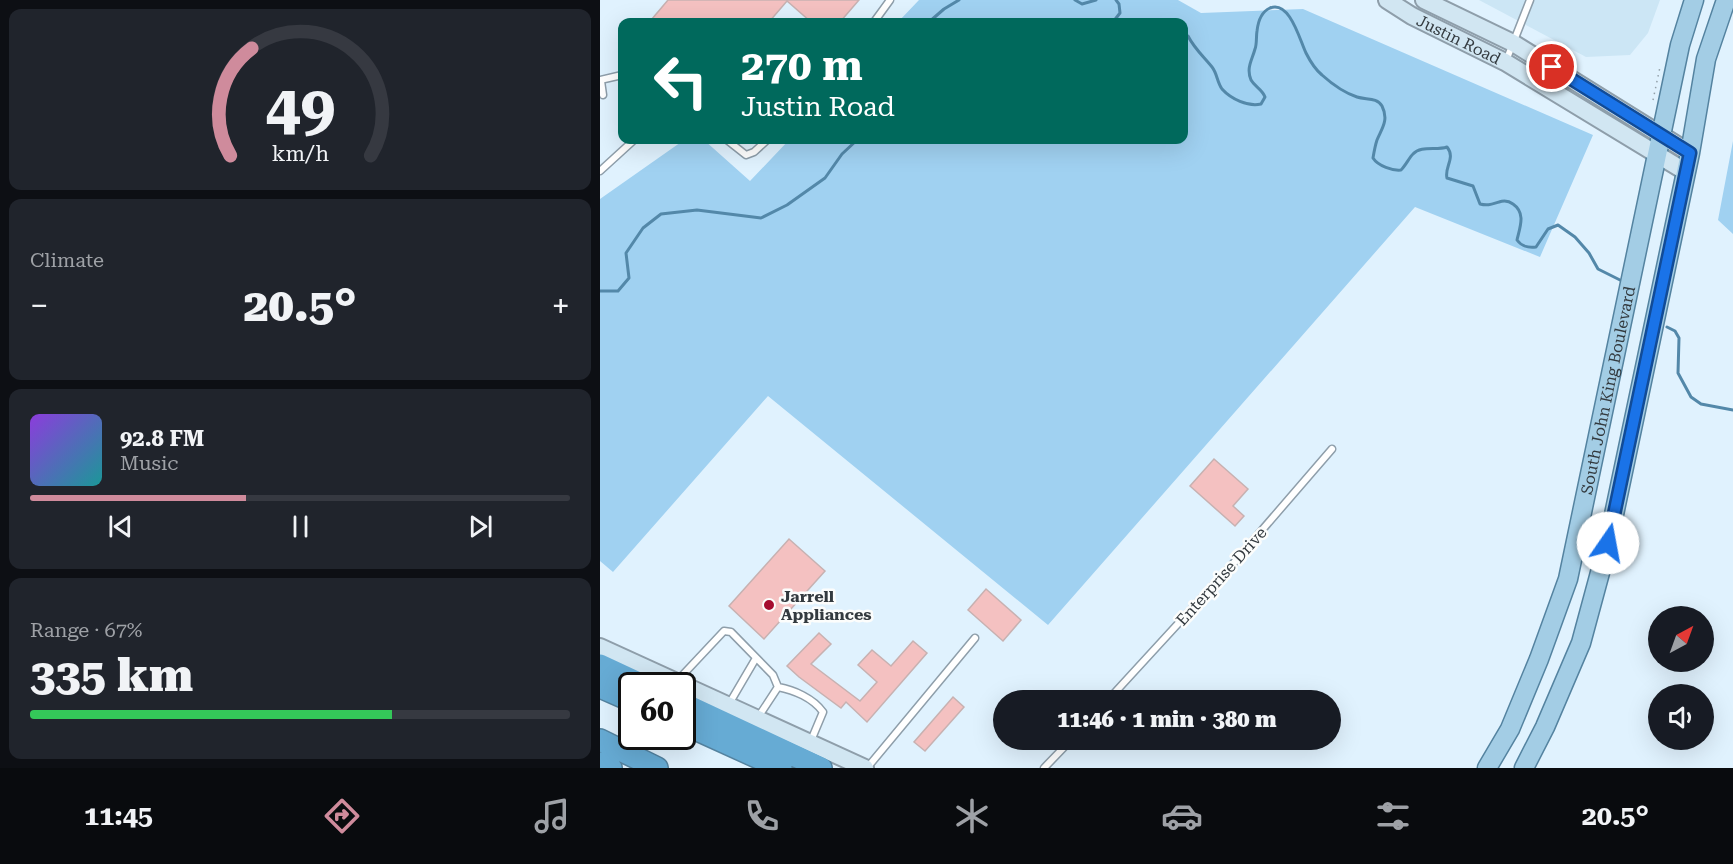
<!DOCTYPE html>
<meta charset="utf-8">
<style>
:root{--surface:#171b24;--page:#20242c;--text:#f1f3f6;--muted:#9ea1a6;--line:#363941;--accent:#cf8b9c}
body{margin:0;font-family:"Roboto Serif",serif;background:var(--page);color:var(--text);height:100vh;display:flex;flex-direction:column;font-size:22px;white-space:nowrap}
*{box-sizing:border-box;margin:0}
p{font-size:20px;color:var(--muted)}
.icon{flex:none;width:33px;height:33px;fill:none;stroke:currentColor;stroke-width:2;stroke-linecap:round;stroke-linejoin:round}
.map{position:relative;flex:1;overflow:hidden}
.sheet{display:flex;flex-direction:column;gap:9px;padding:9px;background:#0d0f14;width:600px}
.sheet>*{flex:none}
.banner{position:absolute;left:18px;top:18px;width:570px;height:126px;border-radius:12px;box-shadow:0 6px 24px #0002;background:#00695c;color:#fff;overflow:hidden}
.needle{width:39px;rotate:41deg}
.controls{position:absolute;left:1048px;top:606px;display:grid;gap:12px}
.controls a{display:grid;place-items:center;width:66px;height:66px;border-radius:50%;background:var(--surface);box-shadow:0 6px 24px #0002;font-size:30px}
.speed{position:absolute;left:18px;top:672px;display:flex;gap:12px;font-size:30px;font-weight:700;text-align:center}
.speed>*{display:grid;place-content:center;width:78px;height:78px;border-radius:50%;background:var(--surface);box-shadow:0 6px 24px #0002;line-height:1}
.speed .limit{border:3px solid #111;border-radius:9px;background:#fff;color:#111}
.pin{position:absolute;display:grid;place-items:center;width:51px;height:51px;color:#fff;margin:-26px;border:3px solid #fff;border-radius:50%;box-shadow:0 2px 6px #0007}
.me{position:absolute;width:66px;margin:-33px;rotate:12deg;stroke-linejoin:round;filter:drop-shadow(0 0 4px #0008)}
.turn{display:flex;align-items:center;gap:21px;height:126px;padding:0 24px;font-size:27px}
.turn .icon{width:78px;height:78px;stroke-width:2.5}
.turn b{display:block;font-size:42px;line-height:51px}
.big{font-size:45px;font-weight:800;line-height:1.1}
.sheet .tile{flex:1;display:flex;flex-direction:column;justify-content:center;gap:9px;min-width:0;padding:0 21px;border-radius:12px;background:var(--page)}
.sheet .dial{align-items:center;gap:0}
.dial svg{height:156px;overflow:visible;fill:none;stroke:var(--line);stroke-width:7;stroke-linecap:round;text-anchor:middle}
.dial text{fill:var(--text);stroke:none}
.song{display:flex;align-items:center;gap:18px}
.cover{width:72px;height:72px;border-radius:9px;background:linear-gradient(135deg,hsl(270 70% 55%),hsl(180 70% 35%))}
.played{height:6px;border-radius:3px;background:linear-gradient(90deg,var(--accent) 40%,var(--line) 40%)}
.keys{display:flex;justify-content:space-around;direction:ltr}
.heat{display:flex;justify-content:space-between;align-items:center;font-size:33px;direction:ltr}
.charge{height:9px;border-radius:4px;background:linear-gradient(90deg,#34c759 67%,var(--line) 0)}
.trip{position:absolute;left:393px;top:690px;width:348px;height:60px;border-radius:30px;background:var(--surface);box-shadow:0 6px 24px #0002;font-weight:800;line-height:60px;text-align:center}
.tab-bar{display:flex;height:96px;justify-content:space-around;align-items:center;background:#090b0e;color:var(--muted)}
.tab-bar .icon{width:42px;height:42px}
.tab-bar .on{color:var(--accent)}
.tab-bar b{font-size:27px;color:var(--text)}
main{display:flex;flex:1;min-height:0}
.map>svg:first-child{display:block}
.built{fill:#cce6f5}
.green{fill:#a0d1f1}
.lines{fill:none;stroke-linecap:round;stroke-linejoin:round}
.stream{stroke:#5388a9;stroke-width:3}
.building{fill:#f4c1c1;stroke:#c7b1b1;stroke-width:1.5}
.lane-casing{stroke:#8e9eaa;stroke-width:9}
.secondary-casing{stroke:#8e9eaa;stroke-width:20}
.primary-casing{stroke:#5483a0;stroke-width:21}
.highway-casing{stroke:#5483a0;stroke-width:24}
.path{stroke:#929fa8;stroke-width:1.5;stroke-dasharray:1.5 4.5;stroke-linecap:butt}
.lane{stroke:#fff;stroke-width:6}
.secondary{stroke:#d1e6f2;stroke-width:16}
.primary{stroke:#a3cde5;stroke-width:18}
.highway{stroke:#66abd4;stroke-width:21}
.route-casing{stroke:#114b97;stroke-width:15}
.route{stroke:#1a73e8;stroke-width:10}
.poi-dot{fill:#a60c2f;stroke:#fcfdfc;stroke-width:2}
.labels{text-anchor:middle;stroke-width:5;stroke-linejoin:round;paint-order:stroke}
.street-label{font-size:16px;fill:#333a3f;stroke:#fcfdfc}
.poi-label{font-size:16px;font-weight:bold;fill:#333a3f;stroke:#fcfdfc;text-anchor:start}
</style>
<main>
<section class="sheet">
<div class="tile dial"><svg viewBox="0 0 100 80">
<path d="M14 69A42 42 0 1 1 86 69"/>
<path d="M14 69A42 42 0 0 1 25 14" stroke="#cf8b9c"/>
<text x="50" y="56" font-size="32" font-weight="700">49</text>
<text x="50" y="72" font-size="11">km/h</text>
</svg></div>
<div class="tile"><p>Climate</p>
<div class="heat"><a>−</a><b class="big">20.5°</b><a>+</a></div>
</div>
<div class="tile">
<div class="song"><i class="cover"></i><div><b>92.8 FM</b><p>Music</p></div></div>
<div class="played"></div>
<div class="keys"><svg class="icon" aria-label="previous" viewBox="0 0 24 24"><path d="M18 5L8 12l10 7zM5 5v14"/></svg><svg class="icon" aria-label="pause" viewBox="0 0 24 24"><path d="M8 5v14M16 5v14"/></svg><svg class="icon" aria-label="next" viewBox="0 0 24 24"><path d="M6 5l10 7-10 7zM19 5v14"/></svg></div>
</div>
<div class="tile"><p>Range · 67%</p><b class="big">335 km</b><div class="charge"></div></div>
</section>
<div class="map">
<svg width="1133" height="768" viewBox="0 0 1133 768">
<rect width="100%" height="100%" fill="#e0f2fe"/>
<path class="built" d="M 879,0 L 1060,0 L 1048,33 L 1030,55 L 986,57 Z"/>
<path class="green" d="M 319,0 L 578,0 L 601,13 L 703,9 L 993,135 L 940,257 L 815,207 L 448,625 L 168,396 L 13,572 L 0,561 L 0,199 L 84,140 L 104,140 L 150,181 L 189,140 L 584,140 L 584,22 L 298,22 Z
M 1133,141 L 1133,234 L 1118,220 Z"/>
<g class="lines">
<path class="stream" d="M 475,0 L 482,4 L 496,0
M 329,22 L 344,9 L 359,0
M 513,22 L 520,13 L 519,4 L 516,0
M 584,34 L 588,36 C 594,48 603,56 612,67 C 617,73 617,82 622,89 C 631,99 648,107 661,104 L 665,97 C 662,89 655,87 651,80 C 646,68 652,60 655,49 C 657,44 656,37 657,31 C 658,22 661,12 670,8 C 690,0 700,41 706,53 C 710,61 716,70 722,75 C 732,84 745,93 757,97 C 766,100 777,97 782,106 C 789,120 782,128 777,140 C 775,146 774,152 773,158 C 778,166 793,171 801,170 C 806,165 809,158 813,154 C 821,145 837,151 847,147 C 856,158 844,167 847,178 L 873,186 L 880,204 C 888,206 892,204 899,202 C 905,200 909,201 913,204 C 926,213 920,227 917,240 C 922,247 928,248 936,247 L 948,229 L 958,225 L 975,237 L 989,253 L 998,269 L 1020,280
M 0,291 L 18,291 L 29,278 L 26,253 L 43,228 L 61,214 L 97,210 L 161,218 L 187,205 L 225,178 L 242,154 L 257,140
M 1067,327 L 1075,331 L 1079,338 L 1078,373 L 1091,397 L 1101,404 L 1133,410"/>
</g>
<path class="building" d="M 68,0 L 259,0 L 240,22 L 211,22 L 187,1 L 169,22 L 56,22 L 52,19 Z
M 614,459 L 648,489 L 633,506 L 644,516 L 635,526 L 590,486 Z
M 189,539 L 225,571 L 164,639 L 129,606 Z
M 386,589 L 421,620 L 403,641 L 368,610 Z
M 219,633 L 231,644 L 211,664 L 260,701 L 277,682 L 258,665 L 272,650 L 291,666 L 313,641 L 327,653 L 267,722 L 246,702 L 241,708 L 199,677 L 187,666 Z
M 353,697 L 364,707 L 325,751 L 314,742 Z"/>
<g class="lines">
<g class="lane-casing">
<path id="lane" d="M 274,22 L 290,0
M 906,61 L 930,0
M 0,80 L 22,75
M 1,81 L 3,95
M 127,140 L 146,155 L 154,152 L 167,140
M 0,171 L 34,140
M 77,681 L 124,631 L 131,632 L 173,675 L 178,687 L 157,719
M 178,687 C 194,690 213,698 223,712 L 210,743
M 508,700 L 631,566 L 732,449
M 129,704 L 156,658
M 267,768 L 375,638
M 444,768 L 471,740"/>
</g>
<g class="secondary-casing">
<g id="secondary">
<path id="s1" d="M 787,0 L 812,16 L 905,62 L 1086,172"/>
<path d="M 824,0 L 913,43 L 1090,153"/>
<path d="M 0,647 L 265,768"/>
</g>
</g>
<g class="primary-casing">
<g id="primary">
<path id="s2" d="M 887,768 L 910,729 L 939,659 L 968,579 L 1080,45 L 1094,0"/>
<path d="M 924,768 L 945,727 L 981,643 L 1008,543 L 1090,153 L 1106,59 L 1126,0"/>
</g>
</g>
<g class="highway-casing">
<path id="highway" d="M 0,665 L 45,686
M 0,687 L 32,701
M 82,703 L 221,768
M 82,723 L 181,768
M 0,740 L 57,768
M 0,763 L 11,768"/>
</g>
<path class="path" d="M 1053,100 L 1060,67"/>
<use href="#lane" class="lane"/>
<use href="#secondary" class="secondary"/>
<use href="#primary" class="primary"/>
<use href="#highway" class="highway"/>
</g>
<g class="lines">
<g class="route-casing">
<path id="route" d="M 952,67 L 1090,153 L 1008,543"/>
</g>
<use href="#route" class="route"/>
</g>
<circle class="poi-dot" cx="169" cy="605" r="6"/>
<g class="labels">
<g class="street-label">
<text dy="6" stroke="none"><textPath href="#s1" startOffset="82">Justin Road</textPath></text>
<text dy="6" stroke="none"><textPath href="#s2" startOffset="399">South John King Boulevard</textPath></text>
<text transform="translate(621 576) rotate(-48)" y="6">Enterprise Drive</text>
</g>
<g class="poi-label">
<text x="181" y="602">Jarrell<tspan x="181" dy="18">Appliances</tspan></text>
</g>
</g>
</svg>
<div class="controls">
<a><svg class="needle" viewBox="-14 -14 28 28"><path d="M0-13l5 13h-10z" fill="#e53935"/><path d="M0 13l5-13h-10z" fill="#9ea1a6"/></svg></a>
<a><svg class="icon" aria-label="sound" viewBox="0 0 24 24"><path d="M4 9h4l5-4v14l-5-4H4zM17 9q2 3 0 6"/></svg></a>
</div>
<div class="speed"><div class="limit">60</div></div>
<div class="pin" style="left:952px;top:67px;background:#d93025"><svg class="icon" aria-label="arrive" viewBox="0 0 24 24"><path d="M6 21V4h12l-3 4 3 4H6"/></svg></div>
<svg class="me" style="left:1008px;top:543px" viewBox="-20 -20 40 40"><circle r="19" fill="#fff"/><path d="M0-13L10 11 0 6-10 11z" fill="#1a73e8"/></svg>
<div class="trip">11:46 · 1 min · 380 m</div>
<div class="banner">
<div class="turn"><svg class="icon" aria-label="left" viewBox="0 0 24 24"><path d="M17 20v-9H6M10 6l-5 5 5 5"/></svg><div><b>270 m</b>Justin Road</div></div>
</div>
</div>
</main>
<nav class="tab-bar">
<b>11:45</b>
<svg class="icon on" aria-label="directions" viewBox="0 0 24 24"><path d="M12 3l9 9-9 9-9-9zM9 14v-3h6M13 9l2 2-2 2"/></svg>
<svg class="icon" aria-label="music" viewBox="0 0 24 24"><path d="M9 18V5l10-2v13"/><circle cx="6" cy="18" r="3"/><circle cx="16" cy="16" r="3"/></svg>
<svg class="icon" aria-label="phone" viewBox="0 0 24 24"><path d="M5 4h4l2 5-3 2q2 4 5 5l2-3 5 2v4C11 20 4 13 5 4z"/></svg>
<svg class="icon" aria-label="climate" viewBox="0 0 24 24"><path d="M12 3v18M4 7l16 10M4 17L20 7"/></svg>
<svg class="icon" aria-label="car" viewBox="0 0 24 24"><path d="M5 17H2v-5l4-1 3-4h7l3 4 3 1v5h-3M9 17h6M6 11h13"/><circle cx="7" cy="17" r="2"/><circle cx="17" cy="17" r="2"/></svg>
<svg class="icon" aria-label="filters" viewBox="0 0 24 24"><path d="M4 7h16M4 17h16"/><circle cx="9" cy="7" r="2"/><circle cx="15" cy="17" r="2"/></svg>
<b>20.5°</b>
</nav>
